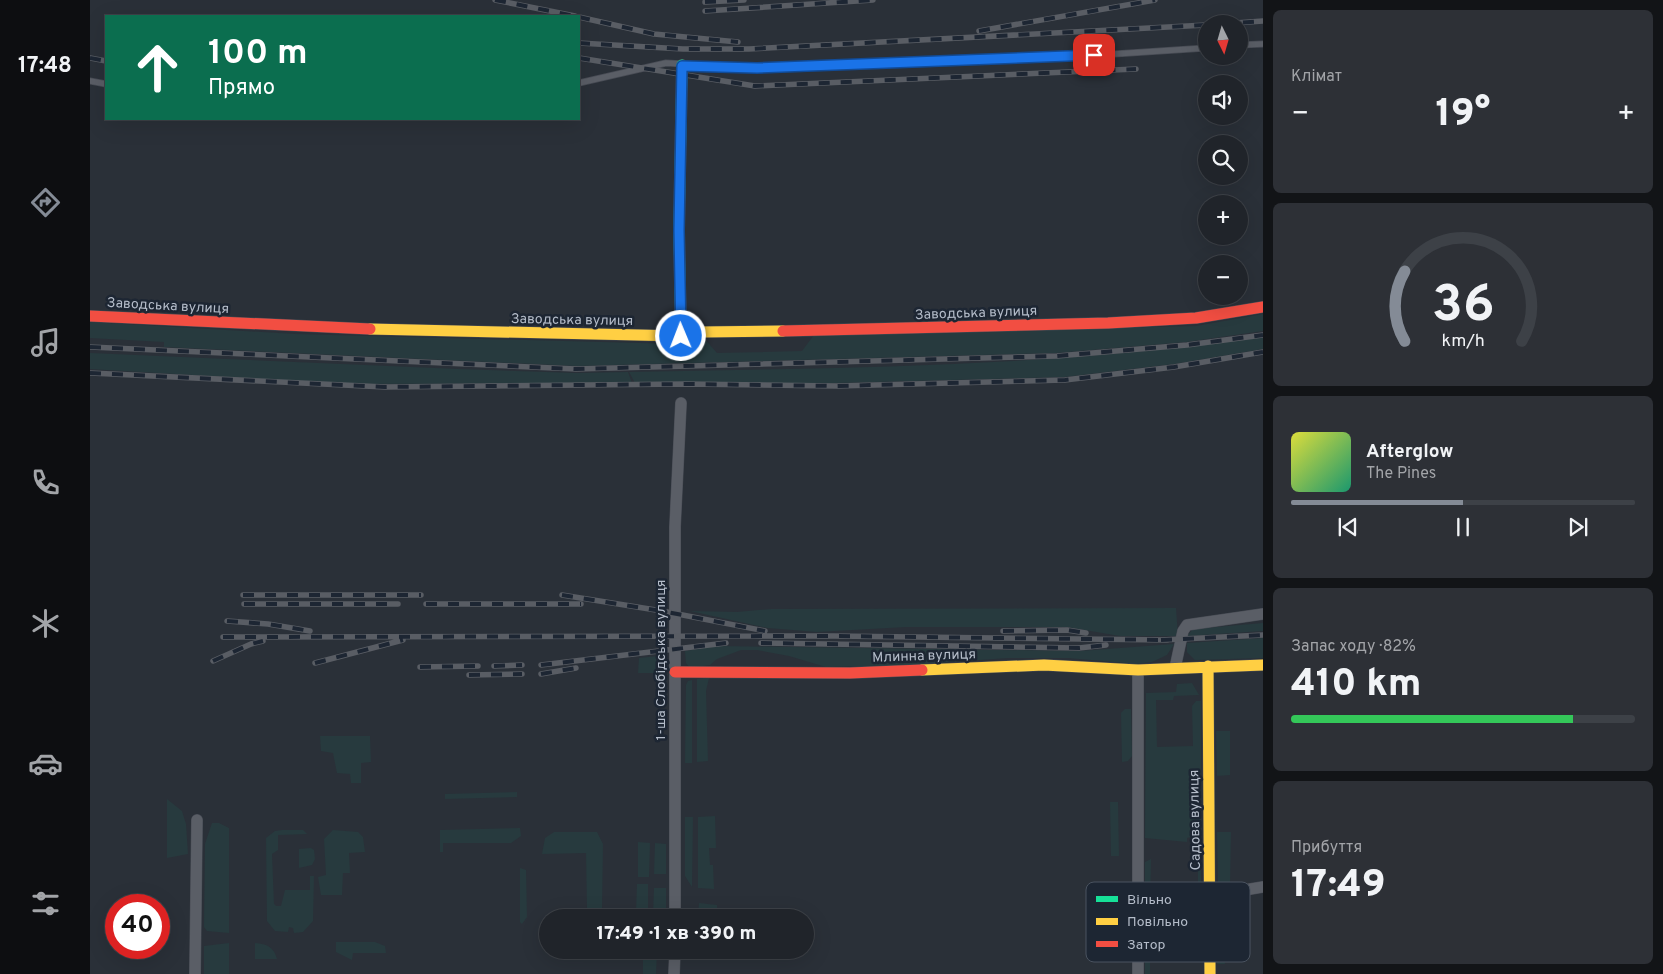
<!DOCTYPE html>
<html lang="uk">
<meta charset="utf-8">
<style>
:root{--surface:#20242a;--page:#2d3036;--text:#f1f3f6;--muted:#a2a4a8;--line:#3d4147;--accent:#848b96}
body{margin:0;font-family:Overpass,sans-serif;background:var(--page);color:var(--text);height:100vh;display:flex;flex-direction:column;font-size:19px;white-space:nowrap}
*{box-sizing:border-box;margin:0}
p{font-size:16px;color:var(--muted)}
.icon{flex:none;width:28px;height:28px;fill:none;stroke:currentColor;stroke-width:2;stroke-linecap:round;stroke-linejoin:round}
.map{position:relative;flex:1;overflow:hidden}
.sheet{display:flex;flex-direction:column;gap:10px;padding:10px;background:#121417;width:400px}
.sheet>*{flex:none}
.hud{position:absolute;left:15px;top:15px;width:475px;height:105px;border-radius:0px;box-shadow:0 5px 20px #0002,0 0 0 1px var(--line);background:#0b6e4f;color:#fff;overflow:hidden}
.needle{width:32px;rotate:175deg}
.tools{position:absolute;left:1108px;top:15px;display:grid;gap:10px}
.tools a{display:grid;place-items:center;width:50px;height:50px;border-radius:50%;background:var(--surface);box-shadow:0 5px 20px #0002,0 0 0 1px var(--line);font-size:25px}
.speed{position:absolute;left:15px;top:894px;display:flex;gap:10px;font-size:25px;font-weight:700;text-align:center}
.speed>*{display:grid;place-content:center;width:65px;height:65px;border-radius:50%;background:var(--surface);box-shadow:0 5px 20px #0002,0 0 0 1px var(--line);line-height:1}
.speed .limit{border:8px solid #d22;background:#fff;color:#111}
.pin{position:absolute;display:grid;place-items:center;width:42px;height:42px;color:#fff;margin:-21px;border-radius:10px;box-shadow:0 2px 8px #0006}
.me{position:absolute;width:55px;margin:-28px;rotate:359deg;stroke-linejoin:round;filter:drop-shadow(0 0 4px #0008)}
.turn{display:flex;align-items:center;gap:18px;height:105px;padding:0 20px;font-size:22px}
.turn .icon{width:65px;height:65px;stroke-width:2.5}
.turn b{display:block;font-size:35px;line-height:42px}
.big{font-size:38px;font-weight:800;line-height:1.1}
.sheet .card{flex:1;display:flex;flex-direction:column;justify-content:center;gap:8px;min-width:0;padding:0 18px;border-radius:8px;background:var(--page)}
.sheet .dial{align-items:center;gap:0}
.dial svg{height:130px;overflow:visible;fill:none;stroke:var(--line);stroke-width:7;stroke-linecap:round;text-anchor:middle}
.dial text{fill:var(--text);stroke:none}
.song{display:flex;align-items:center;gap:15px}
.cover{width:60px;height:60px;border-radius:8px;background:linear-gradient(135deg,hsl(60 70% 55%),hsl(160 70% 35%))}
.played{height:5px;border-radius:2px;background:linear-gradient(90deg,var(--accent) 50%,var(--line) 50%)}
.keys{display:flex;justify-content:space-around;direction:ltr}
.heat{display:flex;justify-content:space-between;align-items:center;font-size:28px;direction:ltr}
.charge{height:8px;border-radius:4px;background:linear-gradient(90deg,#34c759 82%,var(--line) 0)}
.trip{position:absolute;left:449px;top:909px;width:275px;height:50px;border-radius:25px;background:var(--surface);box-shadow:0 5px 20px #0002,0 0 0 1px var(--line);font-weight:800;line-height:50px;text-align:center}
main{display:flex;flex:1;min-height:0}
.dock{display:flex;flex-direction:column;width:90px;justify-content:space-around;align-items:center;background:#0d0e11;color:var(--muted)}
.dock .icon{width:35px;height:35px}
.dock .current{color:var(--accent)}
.dock b{font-size:22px;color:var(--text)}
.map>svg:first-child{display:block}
.green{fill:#273a3e}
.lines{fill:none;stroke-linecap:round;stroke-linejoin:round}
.lane-casing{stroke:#484c55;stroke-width:7}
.street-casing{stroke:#484c55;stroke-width:12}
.fast-casing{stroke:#484c55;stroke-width:12}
.slow-casing{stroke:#484c55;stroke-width:12}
.jam-casing{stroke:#484c55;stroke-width:12}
.lane{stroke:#5a5e66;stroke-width:5.5}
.street{stroke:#5a5e66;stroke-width:11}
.fast{stroke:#16e098;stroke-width:11}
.slow{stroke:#ffcf43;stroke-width:11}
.jam{stroke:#f24e42;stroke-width:11}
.rail-casing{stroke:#595d64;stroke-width:5.5}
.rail{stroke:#1d2633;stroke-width:4;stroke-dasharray:11;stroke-linecap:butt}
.route-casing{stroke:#114b97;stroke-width:12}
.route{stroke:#1a73e8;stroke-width:9}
.labels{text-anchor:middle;stroke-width:5;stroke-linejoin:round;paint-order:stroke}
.street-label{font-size:14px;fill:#b4bcc9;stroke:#1d2633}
.key{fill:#1d2633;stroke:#4a5360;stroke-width:1}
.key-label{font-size:14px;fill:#b4bcc9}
</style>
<main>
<nav class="dock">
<b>17:48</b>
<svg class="icon current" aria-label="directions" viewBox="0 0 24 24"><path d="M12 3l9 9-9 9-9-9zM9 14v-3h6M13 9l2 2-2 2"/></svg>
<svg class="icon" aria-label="music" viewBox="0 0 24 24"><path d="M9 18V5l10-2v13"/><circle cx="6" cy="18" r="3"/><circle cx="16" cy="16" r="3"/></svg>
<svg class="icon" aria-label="phone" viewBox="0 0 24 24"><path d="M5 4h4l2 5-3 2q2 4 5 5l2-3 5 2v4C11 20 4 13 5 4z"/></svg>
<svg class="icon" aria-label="climate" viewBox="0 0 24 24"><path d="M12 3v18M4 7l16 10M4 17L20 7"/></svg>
<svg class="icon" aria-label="car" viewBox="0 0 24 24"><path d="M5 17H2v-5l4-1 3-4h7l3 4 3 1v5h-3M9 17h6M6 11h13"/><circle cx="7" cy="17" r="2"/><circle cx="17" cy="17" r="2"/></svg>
<svg class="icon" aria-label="filters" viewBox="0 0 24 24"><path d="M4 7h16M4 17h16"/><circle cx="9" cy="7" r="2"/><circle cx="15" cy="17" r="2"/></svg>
</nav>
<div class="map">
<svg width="1173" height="974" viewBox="0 0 1173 974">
<rect width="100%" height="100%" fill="#2a3038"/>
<path class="green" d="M 1173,314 L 1173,331 L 1096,342 L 966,353 L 487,366 L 74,347 L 74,342 L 0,338 L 0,322 L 205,334 L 587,344 L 594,338 L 612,336 L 627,353 L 712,351 L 724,335 L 1106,326 Z
M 1173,337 L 1173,349 L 1084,364 L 974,377 L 747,383 L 545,383 L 539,372 C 750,368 963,367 1173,337 Z
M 0,353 L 368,369 L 486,373 L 538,372 L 542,383 L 254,384 L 0,369 Z
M 1086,608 L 1088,636 L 1030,636 L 977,627 L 816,627 L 727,632 L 678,628 L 600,611 L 647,612 L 681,609 Z
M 1173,623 L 1173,631 L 1097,636 L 1103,629 Z
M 1173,638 L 1173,658 L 1105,660 L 1097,652 L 1097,643 Z
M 1084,644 L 1077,655 L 1062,662 L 1047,664 L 978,658 L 918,658 L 804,666 L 736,667 L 699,656 L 667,650 L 651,650 L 627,659 L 620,665 L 600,668 L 596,663 L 595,651 L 627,646 L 990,651 Z
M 568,656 L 568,673 L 548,673 L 549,658 Z
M 619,678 L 616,691 L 618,761 L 607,762 L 607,679 Z
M 602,680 L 602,763 L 595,763 L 596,685 L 598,681 Z
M 1102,683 L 1109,695 L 1084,696 L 1083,700 L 1066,700 L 1067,747 L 1103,746 L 1102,706 L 1106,701 L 1111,701 L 1111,905 L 1108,905 L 1108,835 L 1097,838 L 1097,842 L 1055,838 L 1056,693 L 1086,692 L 1087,684 Z
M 1035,709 L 1041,709 L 1042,756 L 1038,761 L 1032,762 L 1031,713 Z
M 1126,731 L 1140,731 L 1140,775 L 1127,776 Z
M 230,736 L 280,736 L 281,762 L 271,763 L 271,783 L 261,783 L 260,774 L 247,773 L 243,753 L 231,751 Z
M 427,792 L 427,797 L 355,799 L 355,794 Z
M 77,799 L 92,811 L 96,824 L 98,854 L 77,858 Z
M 1020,802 L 1028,802 L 1029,856 L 1021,856 Z
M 625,816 L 626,848 L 619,848 L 620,865 L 623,865 L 624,889 L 608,888 L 608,817 Z
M 595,817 L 603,817 L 602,887 L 595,876 Z
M 122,823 L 129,823 L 139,828 L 139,933 L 117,931 L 114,927 L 115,844 Z
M 430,828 L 431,836 L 421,843 L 353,843 L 353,852 L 350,852 L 350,830 Z
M 192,830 L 213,830 L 217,834 L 188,835 L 188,850 L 182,854 L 184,904 L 186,906 L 191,906 L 195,890 L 220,890 L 220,876 L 224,876 L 223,921 L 213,932 L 204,933 L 203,928 L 199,927 L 198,932 L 185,931 L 177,921 L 176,838 L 185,831 Z
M 243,830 L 268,832 L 273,837 L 275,852 L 259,853 L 260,873 L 253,873 L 252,895 L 231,895 L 228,877 L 236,875 L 234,839 Z
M 464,832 L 507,832 L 513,844 L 512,908 L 497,908 L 496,853 L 452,854 L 455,838 Z
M 1127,832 L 1141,832 L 1140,887 L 1134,888 L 1128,883 Z
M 548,842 L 560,843 L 559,877 L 548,877 Z
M 565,843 L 576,844 L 576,874 L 564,874 Z
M 221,848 L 224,850 L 225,859 L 222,865 L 209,868 L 209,849 Z
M 1061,859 L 1060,909 L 1055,908 L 1055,862 Z
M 430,868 L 436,870 L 437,917 L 432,924 L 430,922 Z
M 547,884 L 558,884 L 558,913 L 546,913 Z
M 564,888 L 576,888 L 576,914 L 563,914 Z
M 1134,900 L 1135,964 L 1127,964 L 1128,906 Z
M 609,903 L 627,905 L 627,917 L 608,917 Z
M 1060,920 L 1060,974 L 1055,974 L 1055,923 Z
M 246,942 L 285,942 L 295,946 L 296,953 L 263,953 L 262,960 L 246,952 Z
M 139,943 L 139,974 L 114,974 L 114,946 Z
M 165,943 C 177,944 184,947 187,959 L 165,959 Z
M 517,950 L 552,950 L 552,954 L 540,955 L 539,960 L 517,958 Z
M 553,950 L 567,950 L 566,974 L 553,974 Z"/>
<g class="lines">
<g class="lane-casing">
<path id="lane" d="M 1149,45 L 1173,44
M 0,81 L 16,84
M 489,83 L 576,63 L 667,68 L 948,59 L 1116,48"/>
</g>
<g class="street-casing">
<path id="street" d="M 1085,668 L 1093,631 L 1097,625 L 1173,614
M 1048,670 L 1048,974
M 1120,893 L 1137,893 L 1173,887
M 585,918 L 585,527 L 591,403
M 105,974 L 107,820
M 584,974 L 585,950"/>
</g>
<g class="fast-casing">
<path id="fast" d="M 591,336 L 589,231 L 592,65"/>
</g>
<g class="slow-casing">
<path id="slow" d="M 280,329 L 591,336 L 612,332 L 693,331
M 1118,666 L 1120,974
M 832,670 L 954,665 L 1048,670 L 1173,665"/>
</g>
<g class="jam-casing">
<path id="jam" d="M 0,316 L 280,329
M 693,331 L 1018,323 L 1106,318 L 1173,307
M 585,672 L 760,673 L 832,670"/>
</g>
<use href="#lane" class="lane"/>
<use href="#street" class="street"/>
<use href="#fast" class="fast"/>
<use href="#slow" class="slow"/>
<use href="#jam" class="jam"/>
<g class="rail-casing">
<path id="rail" d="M 405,0 L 485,16
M 615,2 L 654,0
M 615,11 L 783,0
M 489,17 L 564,34 L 648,42
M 1131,24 L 1173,21
M 889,31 L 1065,0
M 489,43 L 593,49 L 659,49 L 1116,25
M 0,58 L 16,61
M 489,58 L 665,86 L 1046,69
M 0,347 L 486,369 L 967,356 L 1097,345 L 1173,335
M 0,373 L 295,387 L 596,384 L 747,386 L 975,380 L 1084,367 L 1173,352
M 153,595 L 331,595
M 472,595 L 572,611 L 675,631
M 154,604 L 308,604
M 336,604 L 491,604
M 137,621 L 178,624 L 220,631
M 913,631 L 977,630 L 996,633
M 133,637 L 744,636 L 1078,640
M 1071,640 L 1173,635
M 671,643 L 989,648 L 1016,645
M 123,661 L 161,644 L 173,641
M 225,663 L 313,640
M 451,665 L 636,643
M 404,666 L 432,665
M 330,667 L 388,666
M 451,674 L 486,668
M 379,675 L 432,674"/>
</g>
<use href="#rail" class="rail"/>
</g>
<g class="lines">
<g class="route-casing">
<path id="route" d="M 591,336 L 589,230 L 592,66 L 667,68 L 1004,55"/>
</g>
<use href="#route" class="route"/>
</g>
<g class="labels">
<g class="street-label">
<text transform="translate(78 305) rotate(3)" y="5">Заводська вулиця</text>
<text transform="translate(886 312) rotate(-2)" y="5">Заводська вулиця</text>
<text transform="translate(482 319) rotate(1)" y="5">Заводська вулиця</text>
<text transform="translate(834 655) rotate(-2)" y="5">Млинна вулиця</text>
<text transform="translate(570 660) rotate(-90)" y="5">1-ша Слобідська вулиця</text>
<text transform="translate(1104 820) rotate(-91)" y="5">Садова вулиця</text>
</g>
</g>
<rect x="996" y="882" width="164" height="80" rx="8" class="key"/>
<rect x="1006" y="896" width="22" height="6" fill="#16e098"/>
<rect x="1006" y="918" width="22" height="7" fill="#ffcf43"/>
<rect x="1006" y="941" width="22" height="6" fill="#f24e42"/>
<g class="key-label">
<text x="1037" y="904">Вільно</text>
<text x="1037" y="926">Повільно</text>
<text x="1037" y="949">Затор</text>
</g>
</svg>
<div class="tools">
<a><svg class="needle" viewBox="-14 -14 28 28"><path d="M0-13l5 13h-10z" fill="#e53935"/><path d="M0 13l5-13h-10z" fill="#a2a4a8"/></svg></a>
<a><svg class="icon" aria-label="sound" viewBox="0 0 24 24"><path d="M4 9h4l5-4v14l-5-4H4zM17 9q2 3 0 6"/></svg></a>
<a><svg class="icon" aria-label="search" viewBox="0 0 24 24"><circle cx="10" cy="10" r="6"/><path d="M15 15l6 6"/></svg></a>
<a>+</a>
<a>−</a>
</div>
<div class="speed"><div class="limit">40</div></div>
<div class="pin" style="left:1004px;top:55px;background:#d93025"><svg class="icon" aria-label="arrive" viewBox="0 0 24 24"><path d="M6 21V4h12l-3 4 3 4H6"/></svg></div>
<svg class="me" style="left:591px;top:336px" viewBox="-20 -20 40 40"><circle r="17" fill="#1a73e8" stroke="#fff" stroke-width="3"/><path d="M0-11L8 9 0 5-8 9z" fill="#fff"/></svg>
<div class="trip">17:49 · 1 хв · 390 m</div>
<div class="hud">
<div class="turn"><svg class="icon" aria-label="ahead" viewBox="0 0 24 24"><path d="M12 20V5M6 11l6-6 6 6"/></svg><div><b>100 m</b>Прямо</div></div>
</div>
</div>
<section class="sheet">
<div class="card"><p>Клімат</p>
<div class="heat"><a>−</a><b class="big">19°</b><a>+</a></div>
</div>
<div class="card dial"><svg viewBox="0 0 100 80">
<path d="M14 69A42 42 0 1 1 86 69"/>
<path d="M14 69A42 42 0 0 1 14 26" stroke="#848b96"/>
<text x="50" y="56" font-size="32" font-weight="700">36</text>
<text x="50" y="72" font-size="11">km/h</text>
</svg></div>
<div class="card">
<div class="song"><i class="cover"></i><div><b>Afterglow</b><p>The Pines</p></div></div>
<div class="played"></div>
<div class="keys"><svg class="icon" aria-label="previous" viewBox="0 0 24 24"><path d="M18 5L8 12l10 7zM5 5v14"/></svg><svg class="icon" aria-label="pause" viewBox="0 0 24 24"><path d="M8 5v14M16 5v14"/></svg><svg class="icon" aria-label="next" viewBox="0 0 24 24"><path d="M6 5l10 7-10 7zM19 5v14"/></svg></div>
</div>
<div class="card"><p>Запас ходу · 82%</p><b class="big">410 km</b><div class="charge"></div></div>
<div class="card"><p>Прибуття</p><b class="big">17:49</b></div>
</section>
</main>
